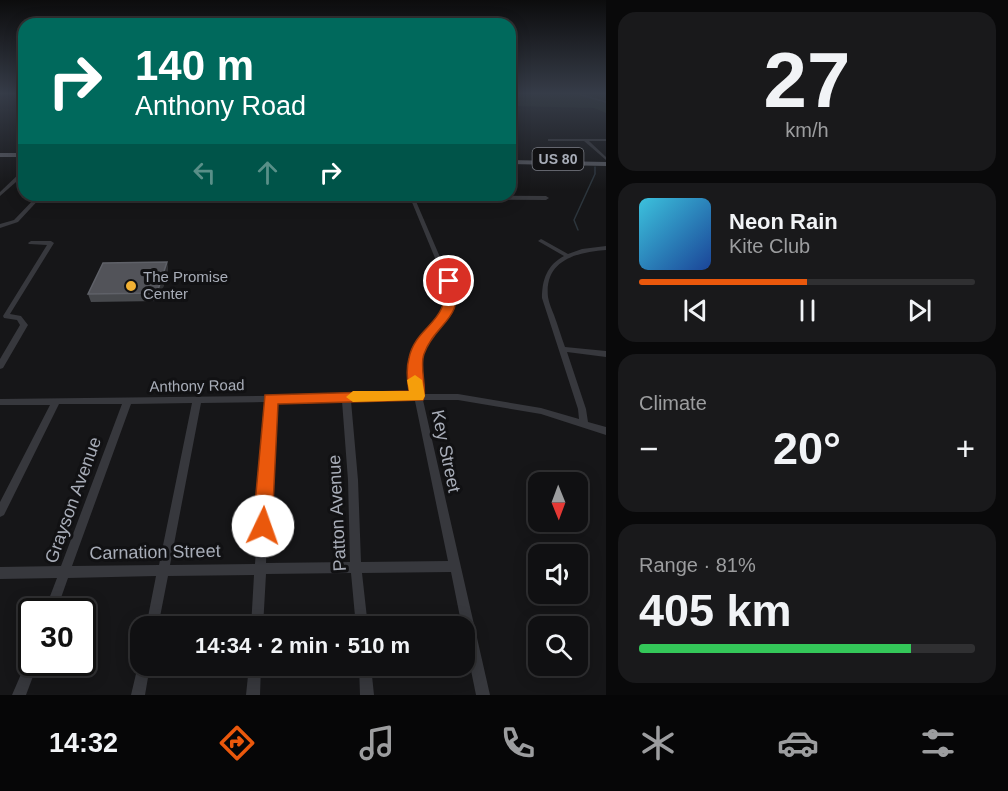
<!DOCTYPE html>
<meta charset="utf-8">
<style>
:root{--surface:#101012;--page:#19191b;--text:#f1f3f6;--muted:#9c9d9f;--line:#303032;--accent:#ea580c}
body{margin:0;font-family:Arial,sans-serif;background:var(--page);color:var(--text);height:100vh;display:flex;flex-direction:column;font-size:22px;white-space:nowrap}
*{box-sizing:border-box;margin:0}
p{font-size:20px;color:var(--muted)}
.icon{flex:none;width:33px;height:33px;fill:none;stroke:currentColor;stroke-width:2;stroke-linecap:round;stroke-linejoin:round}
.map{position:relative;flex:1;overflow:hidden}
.details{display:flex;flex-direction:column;gap:12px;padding:12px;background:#09090a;width:402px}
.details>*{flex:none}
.banner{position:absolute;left:18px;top:18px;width:498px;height:183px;border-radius:18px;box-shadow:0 3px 15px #0003,0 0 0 2px var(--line);background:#00695c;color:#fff;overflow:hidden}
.needle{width:39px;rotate:179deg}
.tools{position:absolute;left:528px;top:472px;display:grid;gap:12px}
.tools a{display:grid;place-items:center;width:60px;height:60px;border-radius:12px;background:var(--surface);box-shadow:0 3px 15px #0003,0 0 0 2px var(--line);font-size:30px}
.speed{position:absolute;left:18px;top:598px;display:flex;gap:12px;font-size:30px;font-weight:700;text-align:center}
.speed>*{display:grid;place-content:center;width:78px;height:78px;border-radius:50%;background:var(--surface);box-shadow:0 3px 15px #0003,0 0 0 2px var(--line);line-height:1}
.speed .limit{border:3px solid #111;border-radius:9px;background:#fff;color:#111}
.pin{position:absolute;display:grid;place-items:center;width:51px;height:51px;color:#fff;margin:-26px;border:3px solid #fff;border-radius:50%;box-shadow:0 2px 6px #0007}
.me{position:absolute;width:66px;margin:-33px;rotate:3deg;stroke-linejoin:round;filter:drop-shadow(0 0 4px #0008)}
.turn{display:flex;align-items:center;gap:21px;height:126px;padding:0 18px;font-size:27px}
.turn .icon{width:78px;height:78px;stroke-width:2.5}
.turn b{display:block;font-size:42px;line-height:51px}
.lanes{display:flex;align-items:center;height:57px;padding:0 18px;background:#0003;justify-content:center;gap:30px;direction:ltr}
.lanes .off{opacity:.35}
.big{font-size:45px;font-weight:700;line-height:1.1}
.details .widget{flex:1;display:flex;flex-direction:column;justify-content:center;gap:9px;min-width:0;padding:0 21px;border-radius:18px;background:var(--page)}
.details .dial{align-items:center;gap:0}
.dial b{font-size:78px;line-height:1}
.song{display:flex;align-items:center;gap:18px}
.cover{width:72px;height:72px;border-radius:9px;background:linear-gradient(135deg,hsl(190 70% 55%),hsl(220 70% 35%))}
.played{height:6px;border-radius:3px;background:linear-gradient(90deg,var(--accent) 50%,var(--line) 50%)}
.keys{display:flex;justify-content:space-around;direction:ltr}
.heat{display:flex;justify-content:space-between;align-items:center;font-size:33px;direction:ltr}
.charge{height:9px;border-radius:4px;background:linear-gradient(90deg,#34c759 81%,var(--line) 0)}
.trip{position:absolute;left:130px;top:616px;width:345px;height:60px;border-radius:18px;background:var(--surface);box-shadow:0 3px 15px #0003,0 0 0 2px var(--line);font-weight:700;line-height:60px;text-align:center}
.tab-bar{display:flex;height:96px;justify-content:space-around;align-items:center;background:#060607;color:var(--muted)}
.tab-bar .icon{width:42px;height:42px}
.tab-bar .active{color:var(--accent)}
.tab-bar b{font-size:27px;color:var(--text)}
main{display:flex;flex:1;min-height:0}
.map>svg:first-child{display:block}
.green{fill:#1e261f}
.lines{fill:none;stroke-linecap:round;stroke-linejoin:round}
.stream{stroke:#2c353c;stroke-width:1.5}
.minor{fill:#37383d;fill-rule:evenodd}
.major{fill:#53555c;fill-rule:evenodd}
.wall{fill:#47494d}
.shaded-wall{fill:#2f3033}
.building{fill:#525359;stroke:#5f6168;stroke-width:1.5}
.route{fill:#ea580c;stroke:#983908;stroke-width:1.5}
.slow{fill:#f59e0b}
.poi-dot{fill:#f2b134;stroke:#111113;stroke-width:2}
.labels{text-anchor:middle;stroke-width:6;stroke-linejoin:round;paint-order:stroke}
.shield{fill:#111113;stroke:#7b7e86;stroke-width:1.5}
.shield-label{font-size:14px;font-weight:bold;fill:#a8adb8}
.poi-label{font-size:15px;fill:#a8adb8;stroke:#111113;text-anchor:start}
.street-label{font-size:15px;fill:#a8adb8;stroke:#111113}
.near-street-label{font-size:18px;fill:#a8adb8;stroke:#111113}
</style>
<main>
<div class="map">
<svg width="606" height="695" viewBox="0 0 606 695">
<rect width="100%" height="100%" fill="#161618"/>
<path class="green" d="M 510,93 L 606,93 L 606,113 L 594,108 L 514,106 L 510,102 Z"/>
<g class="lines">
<path class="stream" d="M 575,93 L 606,102
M 578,230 L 574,220 L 595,174 L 595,167"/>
<path class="minor" d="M 549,139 L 606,139 L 606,141 L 589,141 L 606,157 L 606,160 L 584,141 L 548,141 L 548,139 Z
M 22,171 L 24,171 L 24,175 L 0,196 L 0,192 Z
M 38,195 L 43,195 L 18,222 L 0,228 L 0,224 L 14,220 Z
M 409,195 L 546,196 L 549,198 L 546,200 L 415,199 L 455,292 C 453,327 418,339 418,376 C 418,382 420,388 422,394 L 458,394 L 541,408 L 579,419 L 578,409 L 542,298 C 542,280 547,265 564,256 L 538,241 L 541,239 L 543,240 L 568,254 L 582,249 L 606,246 L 606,250 C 577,252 544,260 548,297 C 549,303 552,310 554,315 C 558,326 561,336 565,347 L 606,351 L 606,357 L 567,352 L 586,409 L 588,422 L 606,427 L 606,435 L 541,414 L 458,400 L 423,400 L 490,695 L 476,695 L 465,641 L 465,627 L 462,627 L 451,572 L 362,573 L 368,627 L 356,627 L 351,573 L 266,574 L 263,627 L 251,627 L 254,575 L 168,576 L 158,627 L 146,627 L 156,576 L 68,578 L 56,612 L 44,612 L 57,578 L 0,579 L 0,567 L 61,566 L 122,404 L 59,404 L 4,515 L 0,517 L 0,502 L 50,405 L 0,405 L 0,399 L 343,395 L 346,394 L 349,395 L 413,394 L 410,378 L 412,363 L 416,351 L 424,339 L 444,313 L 448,303 L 449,292 ZM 342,401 L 348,480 L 350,562 L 266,563 L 274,402 ZM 351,401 L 415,401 L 448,561 L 361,562 L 358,480 ZM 266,402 L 255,564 L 170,565 L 201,403 ZM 192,403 L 159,565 L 72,566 L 131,404 Z
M 31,241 L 51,241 L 54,243 L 10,314 L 21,316 L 28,325 L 3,368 L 0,369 L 0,359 L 20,325 L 17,320 L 4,318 L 3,316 L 47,245 L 29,244 L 28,243 Z
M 32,656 L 32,663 L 38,663 L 26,695 L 12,695 L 28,658 Z
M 139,661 L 141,661 L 141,666 L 150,666 L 145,695 L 131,695 Z
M 249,666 L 261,666 L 260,695 L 246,695 Z
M 359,666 L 371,666 L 374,695 L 360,695 Z"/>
<path class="major" d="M 0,153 L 24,153 L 24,157 L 0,157 Z
M 510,160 L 606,162 L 606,166 L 510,164 Z"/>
</g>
<path class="wall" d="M 167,262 L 168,271 L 159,301 L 91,302 L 88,294 Z"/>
<path class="shaded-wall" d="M 167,262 L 168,271 L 159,301 L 157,293 Z"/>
<path class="building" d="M 167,262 L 157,293 L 88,294 L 103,263 Z"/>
<linearGradient id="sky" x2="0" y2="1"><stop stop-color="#0c0c0d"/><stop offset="0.49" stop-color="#363c48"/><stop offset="1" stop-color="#363c48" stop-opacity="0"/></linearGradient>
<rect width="606" height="190" fill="url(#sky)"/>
<path class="route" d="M 449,278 L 455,281 C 464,320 435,323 424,354 C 419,368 428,390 423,400 L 278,404 L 272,526 L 270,533 L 263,535 L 256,533 L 253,526 L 265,395 L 409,391 C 407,380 406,369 409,358 C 416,324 452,323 443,281 Z"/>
<path class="slow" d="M 415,375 L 422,380 L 425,396 L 423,400 L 353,402 L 346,397 L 353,391 L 409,391 L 407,380 Z"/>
<circle class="poi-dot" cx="131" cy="286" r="6"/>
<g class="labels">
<rect class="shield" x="532.5" y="148" width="51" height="22" rx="4.5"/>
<g class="shield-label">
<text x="558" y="164">US 80</text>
</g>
<g class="poi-label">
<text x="143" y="282">The Promise<tspan x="143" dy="17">Center</tspan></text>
</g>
<g class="street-label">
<text transform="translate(197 386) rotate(-1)" y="5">Anthony Road</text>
</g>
<g class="near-street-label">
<text transform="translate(446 451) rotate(78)" y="6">Key Street</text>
<text transform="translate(73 500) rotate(-70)" y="6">Grayson Avenue</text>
<text transform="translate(337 513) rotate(-93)" y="6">Patton Avenue</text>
<text transform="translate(155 552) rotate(-1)" y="6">Carnation Street</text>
</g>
</g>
</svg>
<div class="tools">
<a><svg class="needle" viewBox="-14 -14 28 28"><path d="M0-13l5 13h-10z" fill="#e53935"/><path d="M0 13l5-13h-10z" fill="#9c9d9f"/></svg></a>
<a><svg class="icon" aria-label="sound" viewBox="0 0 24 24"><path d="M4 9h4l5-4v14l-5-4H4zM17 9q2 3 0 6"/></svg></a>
<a><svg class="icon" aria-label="search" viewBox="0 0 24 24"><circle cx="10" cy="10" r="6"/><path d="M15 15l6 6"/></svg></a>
</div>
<div class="speed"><div class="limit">30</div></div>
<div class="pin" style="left:449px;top:281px;background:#d93025"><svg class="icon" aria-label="arrive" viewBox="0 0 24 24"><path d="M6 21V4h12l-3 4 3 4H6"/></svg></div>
<svg class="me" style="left:263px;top:526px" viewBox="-20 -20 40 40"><circle r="19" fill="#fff"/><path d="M0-13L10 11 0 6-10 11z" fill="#ea580c"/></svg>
<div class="trip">14:34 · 2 min · 510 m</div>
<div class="banner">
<div class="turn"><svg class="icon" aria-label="right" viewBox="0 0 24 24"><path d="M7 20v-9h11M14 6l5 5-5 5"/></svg><div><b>140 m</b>Anthony Road</div></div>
<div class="lanes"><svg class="icon off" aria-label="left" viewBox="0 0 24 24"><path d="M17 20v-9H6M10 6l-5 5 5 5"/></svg><svg class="icon off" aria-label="ahead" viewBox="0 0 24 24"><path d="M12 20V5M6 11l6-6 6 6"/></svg><svg class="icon" aria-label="right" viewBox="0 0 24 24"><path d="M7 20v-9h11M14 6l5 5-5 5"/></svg></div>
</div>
</div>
<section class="details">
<div class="widget dial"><b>27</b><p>km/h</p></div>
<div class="widget">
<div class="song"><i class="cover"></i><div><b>Neon Rain</b><p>Kite Club</p></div></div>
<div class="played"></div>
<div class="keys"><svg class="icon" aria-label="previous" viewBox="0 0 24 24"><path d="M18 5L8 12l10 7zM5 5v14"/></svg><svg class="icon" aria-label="pause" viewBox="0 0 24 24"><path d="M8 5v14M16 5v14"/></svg><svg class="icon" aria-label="next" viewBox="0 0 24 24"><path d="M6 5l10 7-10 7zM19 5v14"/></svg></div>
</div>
<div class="widget"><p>Climate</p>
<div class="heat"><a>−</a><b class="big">20°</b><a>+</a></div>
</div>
<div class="widget"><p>Range · 81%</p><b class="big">405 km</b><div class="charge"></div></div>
</section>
</main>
<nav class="tab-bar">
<b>14:32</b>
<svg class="icon active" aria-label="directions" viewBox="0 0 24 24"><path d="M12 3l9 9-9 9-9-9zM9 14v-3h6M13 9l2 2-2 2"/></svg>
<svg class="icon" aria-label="music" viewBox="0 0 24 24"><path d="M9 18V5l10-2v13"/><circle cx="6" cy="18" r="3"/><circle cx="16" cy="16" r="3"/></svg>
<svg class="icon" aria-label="phone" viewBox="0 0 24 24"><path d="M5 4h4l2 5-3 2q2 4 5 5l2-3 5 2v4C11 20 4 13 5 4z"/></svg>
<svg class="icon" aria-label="climate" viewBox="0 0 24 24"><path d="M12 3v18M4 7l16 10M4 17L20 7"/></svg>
<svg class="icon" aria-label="car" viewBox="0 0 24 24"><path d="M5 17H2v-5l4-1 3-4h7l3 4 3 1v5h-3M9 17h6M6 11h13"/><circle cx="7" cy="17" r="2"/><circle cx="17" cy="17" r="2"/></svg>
<svg class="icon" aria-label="filters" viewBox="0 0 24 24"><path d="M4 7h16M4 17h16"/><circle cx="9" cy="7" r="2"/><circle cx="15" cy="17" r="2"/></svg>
</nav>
